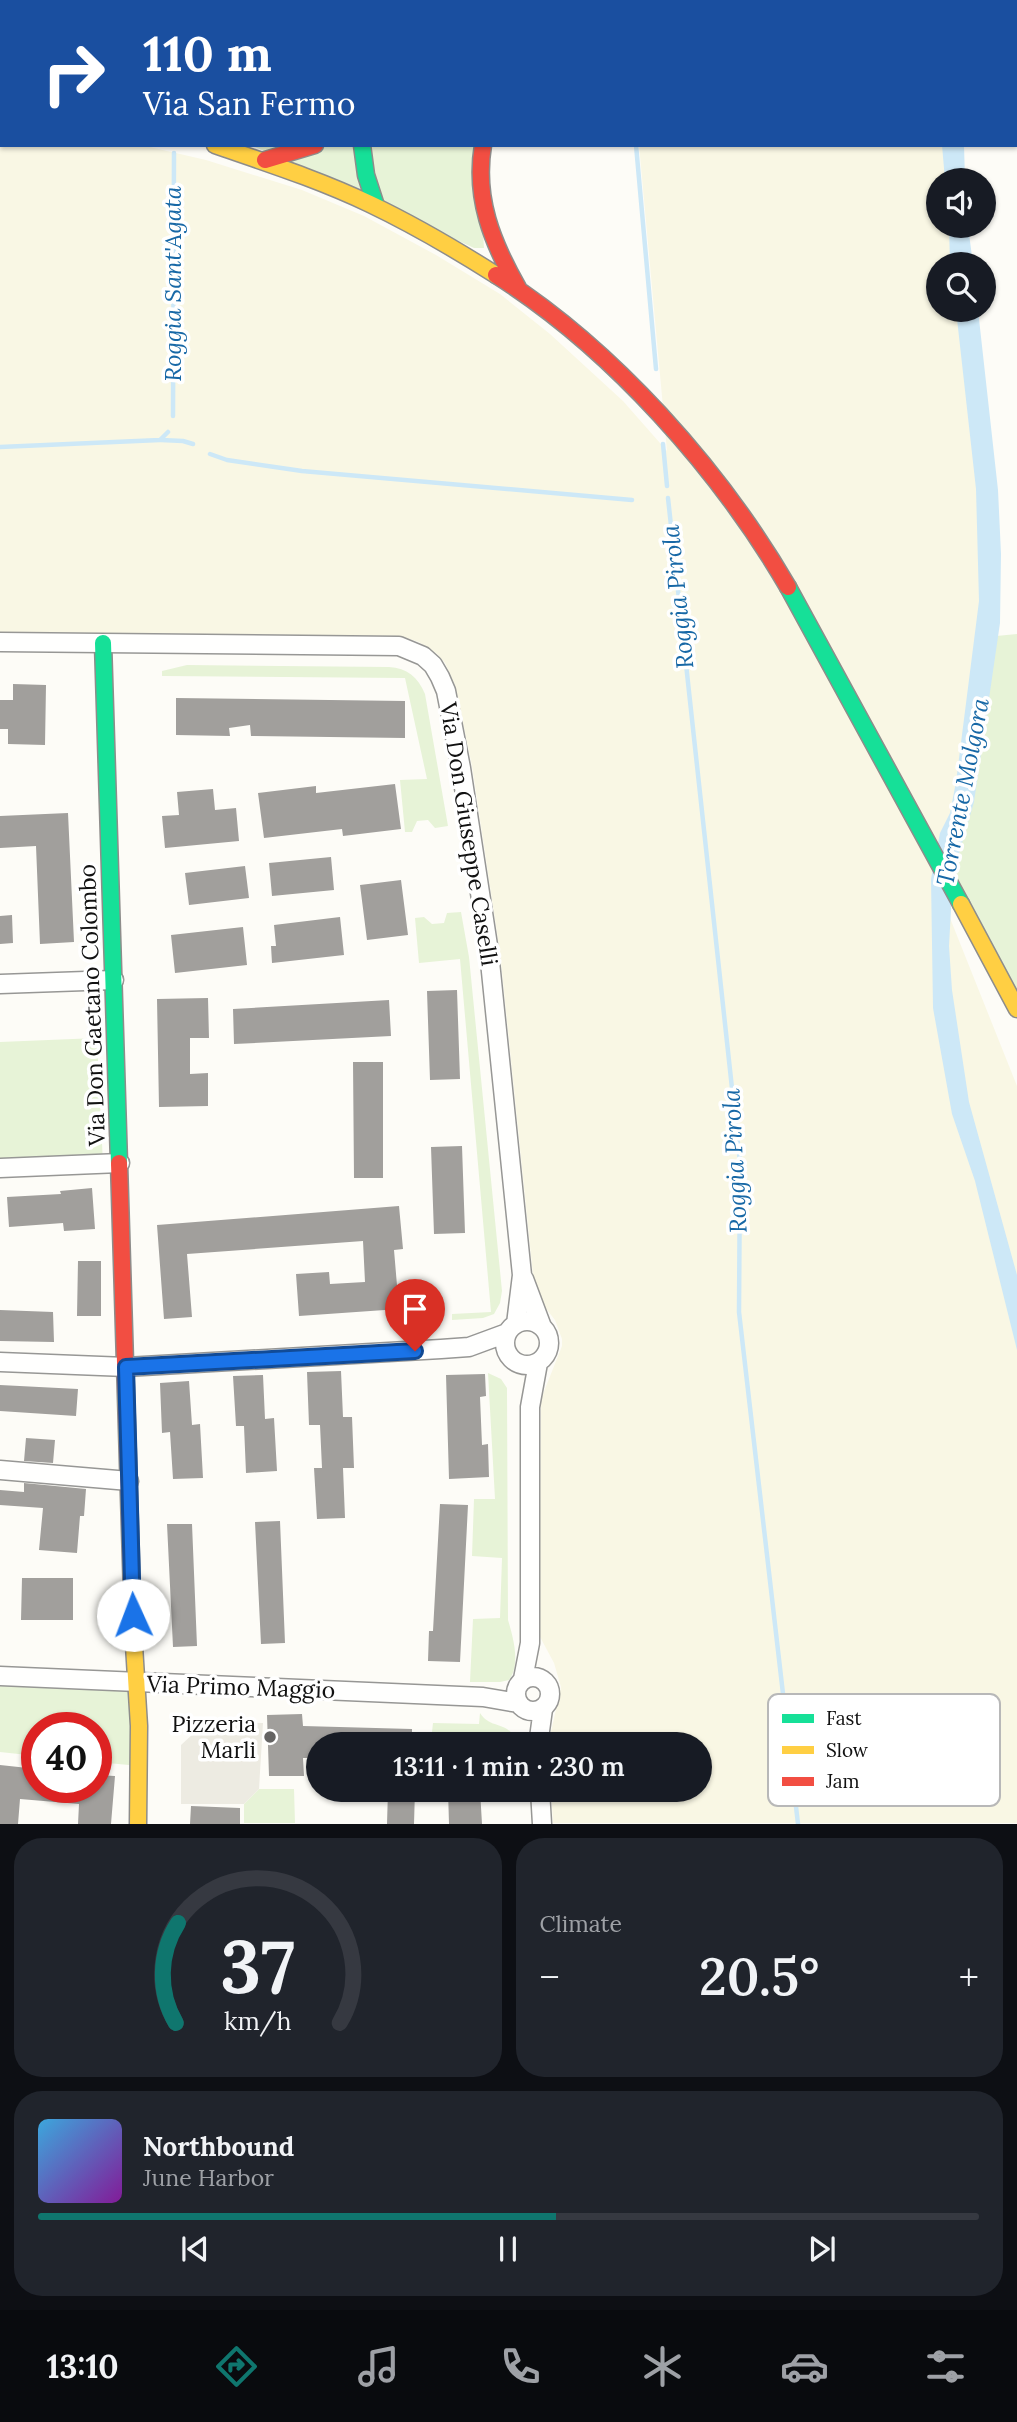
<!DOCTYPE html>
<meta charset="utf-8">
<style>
:root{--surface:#171b24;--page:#20242c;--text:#f1f3f6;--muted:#9ea1a6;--line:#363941;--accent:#0f766e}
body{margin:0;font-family:Lora,serif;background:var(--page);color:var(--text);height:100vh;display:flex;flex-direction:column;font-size:26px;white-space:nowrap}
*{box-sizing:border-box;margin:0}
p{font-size:23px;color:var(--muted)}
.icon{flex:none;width:38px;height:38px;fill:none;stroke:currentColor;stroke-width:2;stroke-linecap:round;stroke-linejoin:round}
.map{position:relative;height:1824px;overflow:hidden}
.panel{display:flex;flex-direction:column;gap:14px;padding:14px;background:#0d0f14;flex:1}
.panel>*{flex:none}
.banner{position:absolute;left:0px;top:0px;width:1018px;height:147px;box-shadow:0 2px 5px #0004;background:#1a4fa0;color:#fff;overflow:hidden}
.controls{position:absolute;left:926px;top:168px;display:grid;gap:14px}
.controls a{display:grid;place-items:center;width:70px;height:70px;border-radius:50%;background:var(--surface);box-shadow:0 2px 5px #0004;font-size:35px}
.speed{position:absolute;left:21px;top:1712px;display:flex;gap:14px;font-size:35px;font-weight:700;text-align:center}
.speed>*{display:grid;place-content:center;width:91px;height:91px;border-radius:50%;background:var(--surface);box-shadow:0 2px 5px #0004;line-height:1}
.speed .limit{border:10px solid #d22;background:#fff;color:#111}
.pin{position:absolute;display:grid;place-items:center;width:60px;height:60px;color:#fff;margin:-72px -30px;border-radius:50% 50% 50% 0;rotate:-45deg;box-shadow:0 0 7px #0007}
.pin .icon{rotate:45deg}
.me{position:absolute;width:77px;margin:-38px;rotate:358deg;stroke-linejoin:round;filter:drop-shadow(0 0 5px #0008)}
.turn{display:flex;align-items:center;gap:24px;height:147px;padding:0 28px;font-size:32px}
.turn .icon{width:91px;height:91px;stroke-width:2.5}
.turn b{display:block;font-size:49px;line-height:60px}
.big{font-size:52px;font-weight:600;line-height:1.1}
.panel .widget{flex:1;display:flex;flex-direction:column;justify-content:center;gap:10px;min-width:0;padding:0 24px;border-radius:28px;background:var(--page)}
.panel .dial{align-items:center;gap:0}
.dial svg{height:182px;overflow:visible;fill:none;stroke:var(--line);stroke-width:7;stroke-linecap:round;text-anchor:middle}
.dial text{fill:var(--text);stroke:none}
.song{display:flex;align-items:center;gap:21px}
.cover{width:84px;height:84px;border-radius:10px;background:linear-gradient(135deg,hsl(200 70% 55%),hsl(290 70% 35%))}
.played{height:7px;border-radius:4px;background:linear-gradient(90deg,var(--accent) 55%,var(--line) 55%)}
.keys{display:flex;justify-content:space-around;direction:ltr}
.heat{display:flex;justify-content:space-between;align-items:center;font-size:38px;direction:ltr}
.panel .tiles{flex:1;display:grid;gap:14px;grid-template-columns:1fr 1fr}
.widget:last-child{grid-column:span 2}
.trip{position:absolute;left:306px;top:1732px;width:406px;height:70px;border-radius:35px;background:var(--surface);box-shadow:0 2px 5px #0004;font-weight:600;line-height:70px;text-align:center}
.menu{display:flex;height:112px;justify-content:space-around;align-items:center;background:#090b0e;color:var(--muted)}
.menu .icon{width:49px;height:49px}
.menu .current{color:var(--accent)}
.menu b{font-size:32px;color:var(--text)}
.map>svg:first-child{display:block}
.farmland{fill:#f9f7e4}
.green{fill:#e7f3d7}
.plaza{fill:#edebe2}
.water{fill:#cde8f7}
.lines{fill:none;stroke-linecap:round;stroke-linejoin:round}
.stream{stroke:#cde8f7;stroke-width:4.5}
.building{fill:#a19f9c}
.street-casing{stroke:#979795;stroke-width:21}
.fast-casing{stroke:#8e8d8b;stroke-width:19}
.slow-casing{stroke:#8e8d8b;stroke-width:19}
.jam-casing{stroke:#8e8d8b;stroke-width:19}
.street{stroke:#fffffe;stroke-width:18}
.fast{stroke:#16e098;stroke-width:16}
.slow{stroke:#ffcf43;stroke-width:16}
.jam{stroke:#f24e42;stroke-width:16}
.route-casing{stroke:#114b97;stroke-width:18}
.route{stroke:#1a73e8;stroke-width:12}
.poi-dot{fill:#646362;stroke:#fff;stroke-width:2.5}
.labels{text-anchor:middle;stroke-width:7;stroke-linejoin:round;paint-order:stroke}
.street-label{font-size:23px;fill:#111;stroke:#fff}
.poi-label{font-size:23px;fill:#111;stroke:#fff;text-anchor:end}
.water-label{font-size:24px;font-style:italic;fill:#1768a6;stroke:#fff}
.key{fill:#fff;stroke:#b8b8b8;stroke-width:2}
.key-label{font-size:19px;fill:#111}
</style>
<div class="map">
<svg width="1017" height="1824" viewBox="0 0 1017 1824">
<rect width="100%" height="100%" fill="#fdfcf7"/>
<path class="farmland" d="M 0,127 L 2,145 L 141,145 L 206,160 L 302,190 L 364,216 L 436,255 L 500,294 L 550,334 L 623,401 L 667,451 L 639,145 L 946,145 L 951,180 L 938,180 L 938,226 L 956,226 L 960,264 L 938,264 L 938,310 L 966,310 L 987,651 L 948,913 L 1017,1086 L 1017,1823 L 553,1823 L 551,1790 L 700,1790 L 700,1745 L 548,1745 L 561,1687 L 554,1663 L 539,1635 L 541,1399 L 562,1346 L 562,1339 L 555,1320 L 540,1301 L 533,1275 L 500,953 L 472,766 L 455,685 L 445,663 L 437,654 L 419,642 L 400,636 L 0,632 Z"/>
<path class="green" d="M 251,145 L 477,145 L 484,248 L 474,248 Z
M 1017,634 L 1017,1009 L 946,875 L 986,637 Z
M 187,665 L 389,667 C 407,668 418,677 425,694 L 448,826 L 435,828 L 428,820 L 417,821 L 412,832 L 405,832 L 400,780 L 427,779 L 405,678 L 162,676 L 162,671 Z
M 461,912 L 469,957 L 502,1291 L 500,1303 L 494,1314 L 483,1318 L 452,1320 L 452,1314 L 491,1312 L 460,959 L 419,963 L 415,918 L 424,917 L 432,924 L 444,923 L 447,913 Z
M 97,1038 L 103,1164 L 0,1168 L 0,1042 Z
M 488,1373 L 501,1379 L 507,1388 L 508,1620 C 513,1637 521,1664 509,1680 L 500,1682 L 470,1682 L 473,1619 L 500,1618 L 502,1558 L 472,1556 L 474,1499 L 495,1499 Z
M 0,1676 L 134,1682 L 140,1766 L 96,1762 L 96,1727 L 37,1727 L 37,1756 L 0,1752 Z
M 480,1713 C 491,1731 512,1719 516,1745 L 508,1745 L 507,1734 L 432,1732 L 433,1723 L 479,1724 Z
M 259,1789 L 294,1789 L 295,1823 L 244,1823 L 244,1804 Z"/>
<path class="plaza" d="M 207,1721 L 263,1723 L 259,1789 L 244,1804 L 181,1804 L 181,1745 Z"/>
<path class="water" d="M 942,145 L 964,145 L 965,180 L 945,180 Z
M 949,226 L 968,226 L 973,264 L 950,264 Z
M 956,310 L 978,310 L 998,490 L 1001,554 L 1000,623 L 974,802 L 953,874 L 949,946 L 952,990 L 969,1102 L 1017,1275 L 1017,1350 L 975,1181 L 952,1114 L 933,1008 L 931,879 L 940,833 L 950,813 L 956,782 L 979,601 L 976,489 Z"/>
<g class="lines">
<path class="stream" d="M 636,145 L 656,369
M 173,416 L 174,153
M 161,440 L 183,441 L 193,444
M 663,444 L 667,486
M 0,447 L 160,440 L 168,432
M 210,454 L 227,460 L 302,471 L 632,500
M 668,498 L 740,1162 L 739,1312 L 798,1824"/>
</g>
<path class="building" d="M 13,684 L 46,685 L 45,745 L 8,744 L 8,729 L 0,729 L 0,700 L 13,700 Z
M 176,698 L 405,701 L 405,738 L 251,736 L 250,725 L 229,728 L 230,736 L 176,735 Z
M 395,784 L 401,829 L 343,836 L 342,829 L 264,838 L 258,793 L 316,786 L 316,793 Z
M 213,789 L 215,810 L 236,808 L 239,841 L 165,848 L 162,816 L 179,815 L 177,792 Z
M 68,813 L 74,942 L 40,944 L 36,846 L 0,848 L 0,816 Z
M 331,857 L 334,890 L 272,896 L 269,863 Z
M 245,866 L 249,898 L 189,905 L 185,873 Z
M 401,880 L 408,935 L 367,940 L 360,885 Z
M 12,915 L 13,943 L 0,944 L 0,916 Z
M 340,917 L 344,955 L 272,963 L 271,946 L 276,946 L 274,925 Z
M 243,927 L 247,965 L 175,973 L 171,935 Z
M 457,990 L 460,1079 L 430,1080 L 427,991 Z
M 208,998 L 209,1038 L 190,1038 L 190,1074 L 208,1073 L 208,1106 L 159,1107 L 157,999 Z
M 389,1000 L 391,1036 L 234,1044 L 233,1009 Z
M 353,1062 L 383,1062 L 383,1178 L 354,1178 Z
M 462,1146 L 465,1233 L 434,1234 L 431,1147 Z
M 92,1188 L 95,1229 L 64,1231 L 63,1223 L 9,1227 L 7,1197 L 61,1194 L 60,1191 Z
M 399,1206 L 403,1249 L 394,1250 L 399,1309 L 299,1316 L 296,1274 L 329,1272 L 330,1284 L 365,1282 L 363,1241 L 187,1254 L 192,1317 L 164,1319 L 157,1225 Z
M 78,1261 L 101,1261 L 101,1316 L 77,1316 Z
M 0,1310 L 53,1312 L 54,1342 L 0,1341 Z
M 341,1371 L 343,1417 L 352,1417 L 354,1468 L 343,1468 L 345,1518 L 317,1519 L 314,1468 L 322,1468 L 320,1425 L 309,1425 L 307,1372 Z
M 485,1374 L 486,1396 L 480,1397 L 482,1445 L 488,1444 L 489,1477 L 449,1479 L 446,1375 Z
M 263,1375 L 265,1419 L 274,1418 L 277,1471 L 246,1473 L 244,1426 L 236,1426 L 233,1376 Z
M 189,1381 L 192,1425 L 200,1424 L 203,1478 L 173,1479 L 170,1432 L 162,1433 L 160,1383 Z
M 0,1385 L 78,1389 L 76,1416 L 0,1411 Z
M 26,1438 L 55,1440 L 53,1463 L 24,1461 Z
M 24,1483 L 86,1489 L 84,1516 L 80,1516 L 77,1553 L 39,1550 L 43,1508 L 0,1505 L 0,1490 L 24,1492 Z
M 440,1504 L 468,1505 L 460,1662 L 428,1661 L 429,1631 L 433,1631 Z
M 280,1521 L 285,1643 L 261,1644 L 255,1522 Z
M 167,1524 L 192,1524 L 197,1646 L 173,1647 Z
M 22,1578 L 73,1578 L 73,1620 L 21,1620 Z
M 302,1714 L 303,1726 L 412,1729 L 412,1745 L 318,1745 L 318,1758 L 303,1758 L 304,1776 L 269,1776 L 267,1715 Z
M 0,1765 L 37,1769 L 37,1787 L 96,1787 L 96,1775 L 115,1776 L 111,1824 L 78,1824 L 79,1804 L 20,1799 L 18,1824 L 0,1824 Z
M 388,1790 L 415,1790 L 414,1824 L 387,1824 Z
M 448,1790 L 480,1790 L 482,1824 L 449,1824 Z
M 191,1806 L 240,1808 L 240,1824 L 190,1824 Z"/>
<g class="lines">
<g class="street-casing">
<path id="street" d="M 0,642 L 399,646 L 423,656 L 433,665 L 440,677 L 446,691 L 461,768 L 489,952 L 522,1275 L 516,1324
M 0,984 L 114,980
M 0,1168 L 120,1163
M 524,1279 L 542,1327
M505 1343a22 22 0 1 1 44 0a22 22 0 1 1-44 0Z
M 0,1362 L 126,1367 L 441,1349 L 469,1347 L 507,1333
M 0,1470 L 129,1481
M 0,1676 L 483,1697 L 518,1703
M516 1694a17 17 0 1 1 34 0a17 17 0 1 1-34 0Z
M 523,1679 L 530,1643 L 530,1407 L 538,1363
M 538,1745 L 543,1709
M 540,1790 L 542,1824"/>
</g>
<g class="fast-casing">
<path id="fast" d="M 724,2 L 738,0
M 0,110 L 2,110
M 362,145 L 366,175 L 376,206
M 788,587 L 961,904
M 103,643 L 119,1163"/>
</g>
<g class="slow-casing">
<path id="slow" d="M 215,145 C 267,163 320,180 370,204 C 414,225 455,249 496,275
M 961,904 L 1017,1009
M 133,1629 L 139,1726 L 138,1824"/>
</g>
<g class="jam-casing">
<path id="jam" d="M 483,145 C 474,198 492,242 518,288
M 265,160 L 315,145
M 496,275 C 612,348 720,470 788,587
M 119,1163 L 133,1629"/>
</g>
<use href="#street" class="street"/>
<use href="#fast" class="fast"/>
<use href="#slow" class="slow"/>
<use href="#jam" class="jam"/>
</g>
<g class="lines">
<g class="route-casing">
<path id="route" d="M 133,1615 L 126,1367 L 415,1351"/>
</g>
<use href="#route" class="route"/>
</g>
<circle class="poi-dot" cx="270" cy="1737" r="7"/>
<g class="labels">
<g class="street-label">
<text transform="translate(469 834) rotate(81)" y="8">Via Don Giuseppe Caselli</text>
<text transform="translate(92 1005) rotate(-92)" y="8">Via Don Gaetano Colombo</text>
<text transform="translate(241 1687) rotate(2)" y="8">Via Primo Maggio</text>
</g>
<g class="poi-label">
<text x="256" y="1732">Pizzeria<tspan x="256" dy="26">Marli</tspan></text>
</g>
<g class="water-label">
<text transform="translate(173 284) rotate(-90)" y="8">Roggia Sant'Agata</text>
<text transform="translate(678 597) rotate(-96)" y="8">Roggia Pirola</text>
<text transform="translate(963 792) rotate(-79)" y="8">Torrente Molgora</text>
<text transform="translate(735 1161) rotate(-93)" y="8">Roggia Pirola</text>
</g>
</g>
<rect x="768" y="1694" width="232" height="112" rx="10" class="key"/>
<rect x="782" y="1714" width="32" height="9" fill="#16e098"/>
<rect x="782" y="1746" width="32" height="8" fill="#ffcf43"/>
<rect x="782" y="1777" width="32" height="9" fill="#f24e42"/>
<g class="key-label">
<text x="826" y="1725">Fast</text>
<text x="826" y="1757">Slow</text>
<text x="826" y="1788">Jam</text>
</g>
</svg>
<div class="controls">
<a><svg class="icon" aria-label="sound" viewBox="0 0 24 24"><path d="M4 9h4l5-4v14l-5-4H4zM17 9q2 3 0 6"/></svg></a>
<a><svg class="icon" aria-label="search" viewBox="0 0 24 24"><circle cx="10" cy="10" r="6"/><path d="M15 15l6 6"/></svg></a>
</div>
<div class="speed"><div class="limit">40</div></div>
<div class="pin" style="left:415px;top:1351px;background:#d93025"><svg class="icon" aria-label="arrive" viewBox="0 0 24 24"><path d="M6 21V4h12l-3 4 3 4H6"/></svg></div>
<svg class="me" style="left:133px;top:1615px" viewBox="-20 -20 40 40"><circle r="19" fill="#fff"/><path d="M0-13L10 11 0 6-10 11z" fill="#1a73e8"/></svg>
<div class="trip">13:11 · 1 min · 230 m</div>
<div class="banner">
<div class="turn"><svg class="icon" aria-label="right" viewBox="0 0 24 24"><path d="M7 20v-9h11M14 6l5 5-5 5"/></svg><div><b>110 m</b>Via San Fermo</div></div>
</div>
</div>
<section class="panel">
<div class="tiles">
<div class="widget dial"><svg viewBox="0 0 100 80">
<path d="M14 69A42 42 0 1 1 86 69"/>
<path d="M14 69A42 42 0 0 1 15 25" stroke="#0f766e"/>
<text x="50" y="56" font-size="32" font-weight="700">37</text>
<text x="50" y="72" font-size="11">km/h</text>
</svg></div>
<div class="widget"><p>Climate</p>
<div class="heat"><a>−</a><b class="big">20.5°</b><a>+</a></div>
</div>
<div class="widget">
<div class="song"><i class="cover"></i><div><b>Northbound</b><p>June Harbor</p></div></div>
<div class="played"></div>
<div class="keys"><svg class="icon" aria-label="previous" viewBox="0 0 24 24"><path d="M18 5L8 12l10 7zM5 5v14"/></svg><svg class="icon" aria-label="pause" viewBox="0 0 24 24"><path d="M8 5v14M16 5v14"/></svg><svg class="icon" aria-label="next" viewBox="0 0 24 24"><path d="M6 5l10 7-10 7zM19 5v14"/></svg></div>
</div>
</div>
</section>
<nav class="menu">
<b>13:10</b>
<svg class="icon current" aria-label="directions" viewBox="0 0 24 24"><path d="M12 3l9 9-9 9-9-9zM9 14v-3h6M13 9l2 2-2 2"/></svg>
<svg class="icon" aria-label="music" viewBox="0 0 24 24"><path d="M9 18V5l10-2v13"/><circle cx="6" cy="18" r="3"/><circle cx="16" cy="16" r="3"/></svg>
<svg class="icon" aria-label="phone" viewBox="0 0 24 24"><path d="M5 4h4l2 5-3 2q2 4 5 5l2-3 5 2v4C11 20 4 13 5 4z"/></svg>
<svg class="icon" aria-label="climate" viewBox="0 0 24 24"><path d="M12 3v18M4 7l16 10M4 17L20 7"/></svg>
<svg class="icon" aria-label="car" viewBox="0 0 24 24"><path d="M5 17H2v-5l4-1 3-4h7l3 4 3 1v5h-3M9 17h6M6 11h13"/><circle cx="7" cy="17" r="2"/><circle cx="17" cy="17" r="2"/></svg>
<svg class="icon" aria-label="filters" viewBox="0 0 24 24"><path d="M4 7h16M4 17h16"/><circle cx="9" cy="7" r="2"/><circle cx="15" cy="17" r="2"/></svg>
</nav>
